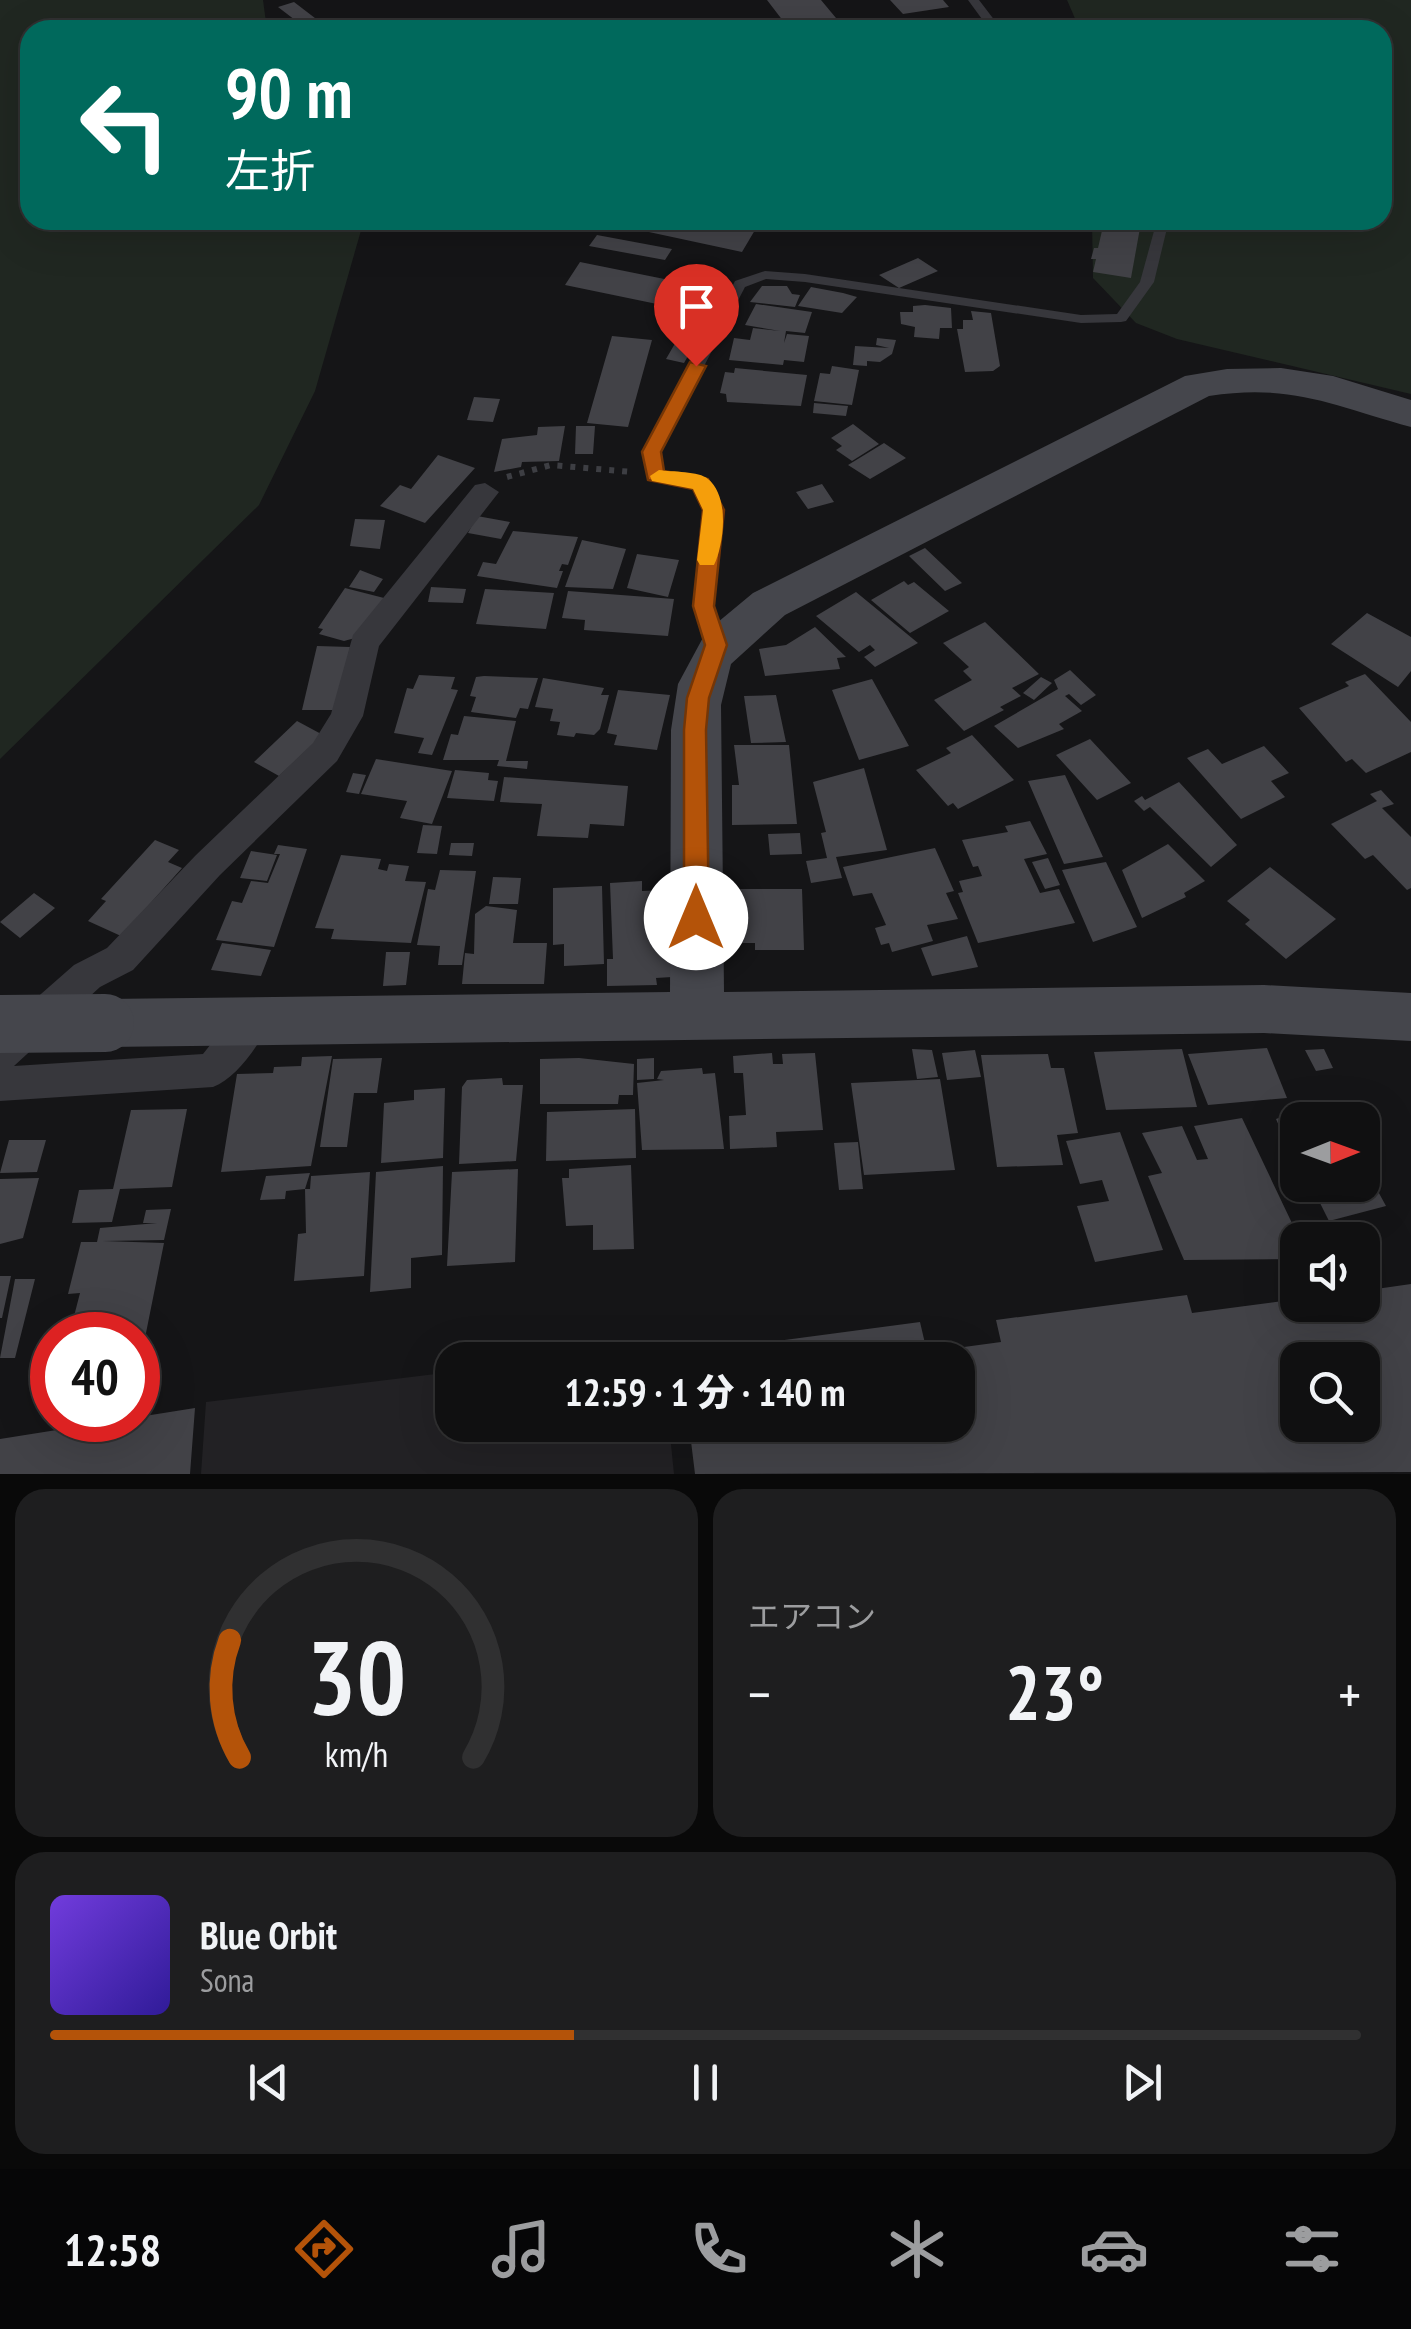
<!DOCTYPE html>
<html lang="ja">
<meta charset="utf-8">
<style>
:root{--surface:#101011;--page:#1e1e1f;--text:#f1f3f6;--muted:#9c9d9f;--line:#303031;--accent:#b45309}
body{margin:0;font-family:"PT Sans Narrow","Noto Sans JP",sans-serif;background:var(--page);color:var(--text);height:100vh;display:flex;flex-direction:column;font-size:38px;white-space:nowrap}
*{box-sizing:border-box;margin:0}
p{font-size:32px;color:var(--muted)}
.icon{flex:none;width:55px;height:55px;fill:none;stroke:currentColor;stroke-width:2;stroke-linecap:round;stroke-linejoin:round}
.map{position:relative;height:1474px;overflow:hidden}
.sheet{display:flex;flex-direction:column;gap:15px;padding:15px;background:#090909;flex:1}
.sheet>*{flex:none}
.banner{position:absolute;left:20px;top:20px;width:1372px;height:210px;border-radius:30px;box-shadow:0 10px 40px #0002,0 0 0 2px var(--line);background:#00695c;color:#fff;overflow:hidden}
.needle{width:65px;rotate:89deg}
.tools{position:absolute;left:1280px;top:1102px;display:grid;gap:20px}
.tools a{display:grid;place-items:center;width:100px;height:100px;border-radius:20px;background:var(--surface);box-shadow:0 10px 40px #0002,0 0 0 2px var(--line);font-size:50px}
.speed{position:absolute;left:30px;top:1312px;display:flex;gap:20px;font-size:50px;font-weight:700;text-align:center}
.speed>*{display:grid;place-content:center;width:130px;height:130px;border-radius:50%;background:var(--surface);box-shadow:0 10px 40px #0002,0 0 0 2px var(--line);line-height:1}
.speed .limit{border:15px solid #d22;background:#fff;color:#111}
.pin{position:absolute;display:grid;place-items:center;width:85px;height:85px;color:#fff;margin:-102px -42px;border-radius:50% 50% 50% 0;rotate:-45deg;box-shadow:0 0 10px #0007}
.pin .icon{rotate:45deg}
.me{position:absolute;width:110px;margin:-55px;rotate:0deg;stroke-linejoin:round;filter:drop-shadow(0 0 8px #0008)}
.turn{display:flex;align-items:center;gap:35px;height:210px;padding:0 40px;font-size:45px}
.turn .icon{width:130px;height:130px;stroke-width:2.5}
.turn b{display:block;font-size:70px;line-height:85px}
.big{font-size:75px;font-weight:800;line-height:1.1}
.sheet .tile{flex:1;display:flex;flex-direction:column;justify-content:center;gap:15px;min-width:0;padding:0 35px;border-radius:30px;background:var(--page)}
.sheet .dial{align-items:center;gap:0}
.dial svg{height:260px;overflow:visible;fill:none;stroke:var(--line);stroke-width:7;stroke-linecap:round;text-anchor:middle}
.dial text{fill:var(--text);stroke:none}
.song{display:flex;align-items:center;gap:30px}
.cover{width:120px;height:120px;border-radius:15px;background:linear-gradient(135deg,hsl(260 70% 55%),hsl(250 70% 35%))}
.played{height:10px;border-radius:5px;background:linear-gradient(90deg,var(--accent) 40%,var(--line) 40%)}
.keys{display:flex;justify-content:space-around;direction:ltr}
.heat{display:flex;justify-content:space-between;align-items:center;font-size:55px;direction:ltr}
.sheet .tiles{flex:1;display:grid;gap:15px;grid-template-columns:1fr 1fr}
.tile:last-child{grid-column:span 2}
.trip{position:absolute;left:435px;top:1342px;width:540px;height:100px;border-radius:30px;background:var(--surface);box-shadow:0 10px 40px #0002,0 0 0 2px var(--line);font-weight:800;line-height:100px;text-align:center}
.tabs{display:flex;height:160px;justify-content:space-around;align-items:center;background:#060607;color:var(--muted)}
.tabs .icon{width:70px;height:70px}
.tabs .on{color:var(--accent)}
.tabs b{font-size:45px;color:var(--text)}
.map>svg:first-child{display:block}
.built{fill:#222124}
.green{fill:#202721}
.building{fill:#424247;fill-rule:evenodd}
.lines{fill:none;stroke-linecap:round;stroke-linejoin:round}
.path{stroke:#3d3e43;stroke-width:6;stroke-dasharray:5 8;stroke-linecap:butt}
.lane{fill:#37373c;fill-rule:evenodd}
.street{fill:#37373c;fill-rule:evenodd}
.secondary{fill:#45464c;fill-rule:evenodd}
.secondary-bridge{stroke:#45464c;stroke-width:58}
.route{fill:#b45309;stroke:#753606;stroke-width:2.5}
.slow{fill:#f59e0b}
</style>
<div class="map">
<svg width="1411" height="1474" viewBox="0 0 1411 1474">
<rect width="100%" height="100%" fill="#151517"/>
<path class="built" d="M 452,1372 L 452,1425 L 555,1425 L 556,1431 L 669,1425 L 674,1474 L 201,1474 L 206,1402 Z"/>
<path class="green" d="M 0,0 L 263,0 L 267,30 L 30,30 L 30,220 L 364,220 L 315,391 L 259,505 L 0,759 Z
M 1067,0 L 1411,0 L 1411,394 L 1177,339 L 1136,323 L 1093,278 L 1092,220 L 1382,220 L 1382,30 L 1080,30 Z"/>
<path class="building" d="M 767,0 L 821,0 L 841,24 L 790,30 Z
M 890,0 L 943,0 L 949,7 L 903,14 Z
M 294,2 L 328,28 L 308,30 L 278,7 Z
M 593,220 L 705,220 L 755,230 L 742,252 Z
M 838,220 L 871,220 L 871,228 L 838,228 Z
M 1104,222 L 1140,228 L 1131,278 L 1093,272 L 1096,259 L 1091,259 L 1094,248 L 1098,248 Z
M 597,235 L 672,249 L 665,260 L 589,246 Z
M 918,258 L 938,271 L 899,288 L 879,275 Z
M 580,262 L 699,286 L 686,310 L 565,285 Z
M 762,286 L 787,286 L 792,294 L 800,295 L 795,307 L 750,302 Z
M 811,287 L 843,293 L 857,297 L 842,313 L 798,306 Z
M 756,304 L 812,312 L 805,333 L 786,331 L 784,343 L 787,334 L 809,336 L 804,362 L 784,360 L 783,365 L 729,360 L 734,338 L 750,340 L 753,328 L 780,331 L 745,325 Z
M 925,305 L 951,308 L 952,328 L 940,328 L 939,339 L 914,337 L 915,327 L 901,324 L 900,312 L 913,312 L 913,306 Z
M 971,311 L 991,313 L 1000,366 L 993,371 L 965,372 L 957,329 L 963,329 L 963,320 L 973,320 Z
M 612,336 L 652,340 L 628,427 L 587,423 Z
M 877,338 L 896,340 L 892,354 L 880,362 L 867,361 L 867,366 L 853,365 L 855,346 L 889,348 L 876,345 Z
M 677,340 L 695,344 L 684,363 L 666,359 Z
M 832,366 L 859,370 L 852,405 L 814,401 L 820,373 L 830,374 Z
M 735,368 L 807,375 L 801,406 L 727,402 L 726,394 L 720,393 L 725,372 L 734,373 Z
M 474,397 L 500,399 L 493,422 L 467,420 Z
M 814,403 L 848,406 L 846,416 L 813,413 Z
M 853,424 L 879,444 L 852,461 L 836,450 L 842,446 L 831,438 Z
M 565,426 L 559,461 L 522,462 L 521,467 L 494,472 L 502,439 L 537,435 L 538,427 Z
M 576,426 L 595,426 L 593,454 L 575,454 Z
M 884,443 L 906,458 L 870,479 L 848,465 Z
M 438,455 L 475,468 L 425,523 L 380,506 L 400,485 L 411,489 Z
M 822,484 L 834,502 L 808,509 L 796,492 Z
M 477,516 L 510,522 L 501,539 L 468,533 Z
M 355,519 L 385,520 L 380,549 L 350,546 Z
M 513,531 L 578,537 L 568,565 L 562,564 L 559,571 L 563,571 L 557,588 L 477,576 L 483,562 L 496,564 Z
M 582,540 L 626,549 L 613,589 L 565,587 Z
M 925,548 L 962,583 L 945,591 L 909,556 Z
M 637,554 L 679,560 L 668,597 L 627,588 Z
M 360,570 L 383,579 L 374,592 L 349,587 Z
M 904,581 L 908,585 L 914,582 L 949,611 L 910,633 L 871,600 Z
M 431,587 L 466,589 L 463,603 L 428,602 Z
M 345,588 L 384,598 L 355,638 L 344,641 L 319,634 L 323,629 L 318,628 Z
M 485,589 L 554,593 L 546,629 L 476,624 Z
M 568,591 L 674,599 L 668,636 L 584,630 L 585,620 L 562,618 Z
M 856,592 L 918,643 L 875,667 L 864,657 L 875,650 L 870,645 L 859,652 L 816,616 Z
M 1367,613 L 1411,637 L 1411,671 L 1398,687 L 1331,644 Z
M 985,622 L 1039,674 L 1012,688 L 1021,696 L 1000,707 L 1004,710 L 964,731 L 934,700 L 972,680 L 963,671 L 969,667 L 943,643 Z
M 815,627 L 846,657 L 837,658 L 840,669 L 765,676 L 759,649 L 786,645 Z
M 317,646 L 350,647 L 336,710 L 302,710 Z
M 1070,670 L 1096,695 L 1081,705 L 1069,694 L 1065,696 L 1082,711 L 1059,724 L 1064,729 L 1018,748 L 994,726 L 1058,689 L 1054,680 Z
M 1365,674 L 1411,722 L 1411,752 L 1366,773 L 1352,759 L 1346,762 L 1299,708 L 1349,686 L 1345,682 Z
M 419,675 L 455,677 L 451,689 L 458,690 L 432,755 L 418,753 L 424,738 L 394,733 L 407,688 L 413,689 Z
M 484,676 L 538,678 L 528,709 L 520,708 L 516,718 L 471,712 L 476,697 L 470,696 L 476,677 Z
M 1041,677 L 1052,683 L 1034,700 L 1023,693 Z
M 543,678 L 604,688 L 601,695 L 609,695 L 600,729 L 594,735 L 576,733 L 574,737 L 557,735 L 560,722 L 550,721 L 553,709 L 535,707 Z
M 872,679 L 909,746 L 859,760 L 832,690 Z
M 618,690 L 670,695 L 657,750 L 614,745 L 617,735 L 607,733 Z
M 776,695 L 786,742 L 751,743 L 744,696 Z
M 464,716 L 516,721 L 506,761 L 528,761 L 527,769 L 497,766 L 499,760 L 443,760 L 451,734 L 458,735 Z
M 297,721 L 323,735 L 279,776 L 254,762 Z
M 972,735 L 1014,780 L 958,809 L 953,803 L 948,806 L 916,770 L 951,753 L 946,748 Z
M 1090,739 L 1131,783 L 1097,800 L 1056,755 Z
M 734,745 L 789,745 L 797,824 L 732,825 L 732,785 L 739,785 Z
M 1264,746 L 1289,773 L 1271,781 L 1285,797 L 1241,819 L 1187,758 L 1208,749 L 1222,764 Z
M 376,759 L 452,771 L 432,824 L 400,818 L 407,801 L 361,794 Z
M 864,768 L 887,850 L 836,857 L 842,878 L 811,883 L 806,861 L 827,858 L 821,833 L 826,832 L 813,782 Z
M 455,770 L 489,773 L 488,780 L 498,781 L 494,801 L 447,798 Z
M 353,773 L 366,775 L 359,794 L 346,792 Z
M 1065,775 L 1103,857 L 1064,864 L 1028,781 Z
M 504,777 L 628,786 L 624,826 L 590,824 L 588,838 L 537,836 L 542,804 L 500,802 Z
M 1179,782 L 1237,845 L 1211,867 L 1150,807 L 1144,811 L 1134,801 L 1142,796 L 1145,800 Z
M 1381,790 L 1394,804 L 1382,808 L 1411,837 L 1411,888 L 1407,890 L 1373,855 L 1365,859 L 1331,824 L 1377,801 L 1370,794 Z
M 1030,821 L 1047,854 L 1024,859 L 1040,893 L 1059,889 L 1075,923 L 978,943 L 958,893 L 963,892 L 959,881 L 982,876 L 978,866 L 973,867 L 962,840 L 1008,832 L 1005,826 Z
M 423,825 L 442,826 L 437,854 L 417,853 Z
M 800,833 L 802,854 L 770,855 L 768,834 Z
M 155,840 L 179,850 L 168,862 L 182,868 L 121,936 L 88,921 L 106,901 L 101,899 Z
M 451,843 L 474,843 L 472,856 L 449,855 Z
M 1168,844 L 1205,881 L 1184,893 L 1186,897 L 1142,918 L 1122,870 Z
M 278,845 L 307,849 L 274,947 L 216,940 L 232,901 L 242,903 L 251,881 L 268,883 L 280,854 L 274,854 Z
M 935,848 L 954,891 L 946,893 L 958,919 L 927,925 L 933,941 L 892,952 L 889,943 L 881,945 L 875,928 L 886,925 L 872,893 L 853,896 L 843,867 Z
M 251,851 L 277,855 L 267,881 L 240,878 Z
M 341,855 L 381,859 L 378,869 L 387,871 L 389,864 L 409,866 L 405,881 L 426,882 L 411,943 L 331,939 L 334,929 L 315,928 Z
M 1048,858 L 1060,885 L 1045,889 L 1032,862 Z
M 1106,862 L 1137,927 L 1093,942 L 1062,870 Z
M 1270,867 L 1336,919 L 1286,959 L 1245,924 L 1250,920 L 1227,901 Z
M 440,870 L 476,871 L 462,965 L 438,965 L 440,946 L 417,945 L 428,889 L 435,890 Z
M 493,877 L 521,878 L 518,904 L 489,904 Z
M 642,881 L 642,891 L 668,890 L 672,977 L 656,978 L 657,985 L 607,986 L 607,959 L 613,959 L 610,883 Z
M 602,886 L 604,964 L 564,966 L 564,944 L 553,945 L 553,888 Z
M 727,889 L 802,889 L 804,950 L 755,950 L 755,943 L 727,943 Z
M 34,893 L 55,908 L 20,938 L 0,922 Z
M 486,906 L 517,910 L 513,943 L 547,943 L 544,984 L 462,984 L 465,953 L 474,954 L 475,914 Z
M 967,936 L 978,967 L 932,976 L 921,948 Z
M 222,943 L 271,950 L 261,976 L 211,970 Z
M 386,952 L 410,952 L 406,985 L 383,986 Z
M 1267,1048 L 1287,1098 L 1208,1105 L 1188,1054 Z
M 912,1049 L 932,1050 L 938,1077 L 917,1079 Z
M 1182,1049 L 1197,1107 L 1106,1110 L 1094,1052 Z
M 1324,1049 L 1333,1068 L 1316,1071 L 1305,1050 Z
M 975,1050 L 981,1077 L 947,1080 L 942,1053 Z
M 772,1053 L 773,1064 L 783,1064 L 782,1054 L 815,1053 L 823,1130 L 776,1132 L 777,1147 L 730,1149 L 729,1116 L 746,1115 L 743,1073 L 734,1073 L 733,1056 Z
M 1048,1054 L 1051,1068 L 1064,1068 L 1078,1133 L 1057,1135 L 1063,1165 L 997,1167 L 981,1055 Z
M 332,1056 L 311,1166 L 221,1172 L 237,1074 L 273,1073 L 274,1067 L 301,1066 L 302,1057 Z
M 382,1058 L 377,1093 L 354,1093 L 347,1147 L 320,1147 L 333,1059 Z
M 579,1058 L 634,1064 L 633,1095 L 619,1095 L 618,1104 L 540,1104 L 540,1059 Z
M 654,1058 L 654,1079 L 637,1080 L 637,1059 Z
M 702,1068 L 703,1074 L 715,1073 L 724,1149 L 642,1150 L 637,1083 L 664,1080 L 657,1079 L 661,1071 Z
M 502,1078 L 503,1085 L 523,1085 L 516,1161 L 459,1164 L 462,1087 L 467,1080 Z
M 940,1079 L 955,1170 L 864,1175 L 851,1083 Z
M 445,1088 L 443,1158 L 381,1163 L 384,1103 L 414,1100 L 414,1090 Z
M 1321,1102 L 1323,1107 L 1332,1105 L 1340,1120 L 1298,1120 L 1298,1170 L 1276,1119 Z
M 187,1109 L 172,1187 L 120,1189 L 112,1222 L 72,1223 L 79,1190 L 113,1189 L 131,1110 Z
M 635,1109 L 636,1158 L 546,1161 L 547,1112 Z
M 1242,1118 L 1300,1240 L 1298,1259 L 1184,1260 L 1148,1176 L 1162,1173 L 1142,1133 L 1182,1126 L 1197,1160 L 1208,1159 L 1194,1126 Z
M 1120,1132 L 1163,1250 L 1095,1262 L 1077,1206 L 1109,1201 L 1102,1180 L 1080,1184 L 1066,1141 Z
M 9,1140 L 46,1140 L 37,1172 L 0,1173 Z
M 858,1142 L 863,1189 L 839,1190 L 834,1143 Z
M 1362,1162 L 1386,1206 L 1329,1221 L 1311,1185 L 1362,1185 Z
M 631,1165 L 634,1249 L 593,1250 L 593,1225 L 566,1226 L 562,1178 L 569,1178 L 569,1169 Z
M 443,1166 L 442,1255 L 411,1258 L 411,1288 L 370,1292 L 376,1172 Z
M 518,1169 L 515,1262 L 447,1266 L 452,1172 Z
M 370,1172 L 364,1276 L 294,1281 L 298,1234 L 306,1233 L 305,1189 L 286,1191 L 285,1199 L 260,1200 L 266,1176 L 310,1173 L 305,1189 L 310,1189 L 311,1176 Z
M 39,1178 L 23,1238 L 0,1244 L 0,1179 Z
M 171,1209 L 164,1240 L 103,1241 L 164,1243 L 144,1343 L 138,1343 L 138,1335 L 75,1335 L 77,1324 L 72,1324 L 80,1293 L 68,1294 L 81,1242 L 97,1242 L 100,1228 L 157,1223 L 143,1223 L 146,1210 Z
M 0,1276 L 11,1276 L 2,1318 L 0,1318 Z
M 15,1279 L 35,1279 L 15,1358 L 0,1358 Z
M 1411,1284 L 1411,1472 L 695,1474 L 689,1425 L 958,1425 L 958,1360 L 681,1360 L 680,1354 L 920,1322 L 927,1352 L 1001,1342 L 996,1320 L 1187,1295 L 1192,1313 L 1298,1299 L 1298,1305 L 1362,1305 L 1362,1291 ZM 1298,1360 L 1362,1360 L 1362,1425 L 1298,1425 Z
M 645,1348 L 645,1354 L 666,1352 L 667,1360 L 606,1360 L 605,1351 Z
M 195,1408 L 190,1474 L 0,1474 L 0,1439 Z"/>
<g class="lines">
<path class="path" d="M 507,477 L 551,465 L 632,472"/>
<path class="lane" d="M 968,0 L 979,0 L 1002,30 L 990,30 Z
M 1157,220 L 1169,220 L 1154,282 L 1126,321 L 1121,322 L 1081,323 L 805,282 L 766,279 L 745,287 L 659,453 L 662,471 L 706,479 L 721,510 L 712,606 L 724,645 L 722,649 L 710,649 L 696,606 L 705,510 L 695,487 L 650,479 L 645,453 L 735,281 L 765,271 L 805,274 L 1081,315 L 1117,314 L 1140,282 Z"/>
<path class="street" d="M 485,483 L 499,492 L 379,646 L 363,716 L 337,761 L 220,875 L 133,970 L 100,987 L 14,1066 L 203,1054 L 238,1010 L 251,1006 L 264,1010 L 270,1022 C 259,1045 237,1078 213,1087 L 0,1101 L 0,1030 L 74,965 L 107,948 L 196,855 L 313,743 L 331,714 L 353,635 L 475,485 Z"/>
<path class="secondary" d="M 1281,368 L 1333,376 L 1411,400 L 1411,427 C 1334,406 1292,383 1209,396 L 785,615 L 731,664 L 721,705 L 724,992 L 1264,985 L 1411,993 L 1411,1041 L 1264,1033 L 105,1047 L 86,1040 L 78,1023 L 86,1006 L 105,999 L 670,992 L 671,730 L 678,684 L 706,632 L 753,593 L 1185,376 L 1227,369 Z"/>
<path class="secondary-bridge" d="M 0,1024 L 105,1023"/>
</g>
<path class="route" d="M 690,362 L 706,366 L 661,452 L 664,471 L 708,479 L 724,510 L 714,606 L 727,645 L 709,698 L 706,730 L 709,918 L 696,929 L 684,918 L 684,730 L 687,698 L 705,645 L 693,606 L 703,510 L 693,489 L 648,480 L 642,452 Z"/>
<path class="slow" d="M 659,470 C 672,472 699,471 708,479 C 730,497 724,544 714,565 L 700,565 L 697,560 L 703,510 L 693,489 L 652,481 L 650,476 Z"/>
</svg>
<div class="tools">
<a><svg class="needle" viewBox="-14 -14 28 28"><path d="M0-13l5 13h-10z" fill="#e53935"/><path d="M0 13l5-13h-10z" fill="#9c9d9f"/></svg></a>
<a><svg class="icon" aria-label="sound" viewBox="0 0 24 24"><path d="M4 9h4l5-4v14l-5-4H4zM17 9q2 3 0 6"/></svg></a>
<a><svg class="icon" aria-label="search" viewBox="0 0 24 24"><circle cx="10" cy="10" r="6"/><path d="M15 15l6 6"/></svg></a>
</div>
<div class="speed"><div class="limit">40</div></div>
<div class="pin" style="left:696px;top:366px;background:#d93025"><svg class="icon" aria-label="arrive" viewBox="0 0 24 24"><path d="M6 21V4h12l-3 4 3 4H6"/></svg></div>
<svg class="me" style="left:696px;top:918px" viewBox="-20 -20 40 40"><circle r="19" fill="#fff"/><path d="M0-13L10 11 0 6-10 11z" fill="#b45309"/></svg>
<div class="trip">12:59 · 1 分 · 140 m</div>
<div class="banner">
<div class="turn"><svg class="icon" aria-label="left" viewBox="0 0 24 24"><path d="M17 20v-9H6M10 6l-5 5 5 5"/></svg><div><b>90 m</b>左折</div></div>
</div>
</div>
<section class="sheet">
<div class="tiles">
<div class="tile dial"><svg viewBox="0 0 100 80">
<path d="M14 69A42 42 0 1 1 86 69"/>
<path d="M14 69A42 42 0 0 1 11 33" stroke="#b45309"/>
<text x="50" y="56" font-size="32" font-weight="700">30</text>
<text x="50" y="72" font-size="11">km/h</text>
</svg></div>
<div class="tile"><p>エアコン</p>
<div class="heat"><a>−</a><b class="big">23°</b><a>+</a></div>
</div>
<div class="tile">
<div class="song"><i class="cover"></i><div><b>Blue Orbit</b><p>Sona</p></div></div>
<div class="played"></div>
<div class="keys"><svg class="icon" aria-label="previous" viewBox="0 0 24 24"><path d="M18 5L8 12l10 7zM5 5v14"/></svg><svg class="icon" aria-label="pause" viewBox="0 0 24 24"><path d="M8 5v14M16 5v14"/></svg><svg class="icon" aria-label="next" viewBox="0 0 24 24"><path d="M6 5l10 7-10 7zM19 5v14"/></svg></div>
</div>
</div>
</section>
<nav class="tabs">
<b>12:58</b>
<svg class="icon on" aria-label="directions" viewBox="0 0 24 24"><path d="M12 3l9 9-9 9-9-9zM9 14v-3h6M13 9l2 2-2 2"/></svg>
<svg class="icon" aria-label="music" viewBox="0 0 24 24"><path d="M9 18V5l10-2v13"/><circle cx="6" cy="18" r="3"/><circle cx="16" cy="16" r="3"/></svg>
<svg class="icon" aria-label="phone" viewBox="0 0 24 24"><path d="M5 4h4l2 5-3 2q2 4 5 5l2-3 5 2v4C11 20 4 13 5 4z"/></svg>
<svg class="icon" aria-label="climate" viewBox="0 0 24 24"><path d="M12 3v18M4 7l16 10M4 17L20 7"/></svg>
<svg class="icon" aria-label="car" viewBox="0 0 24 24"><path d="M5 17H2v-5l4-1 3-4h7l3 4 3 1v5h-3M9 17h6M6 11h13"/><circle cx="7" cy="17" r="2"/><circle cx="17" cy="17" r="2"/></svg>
<svg class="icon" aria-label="filters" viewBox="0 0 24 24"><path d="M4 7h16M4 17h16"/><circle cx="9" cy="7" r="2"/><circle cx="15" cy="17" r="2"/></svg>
</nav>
